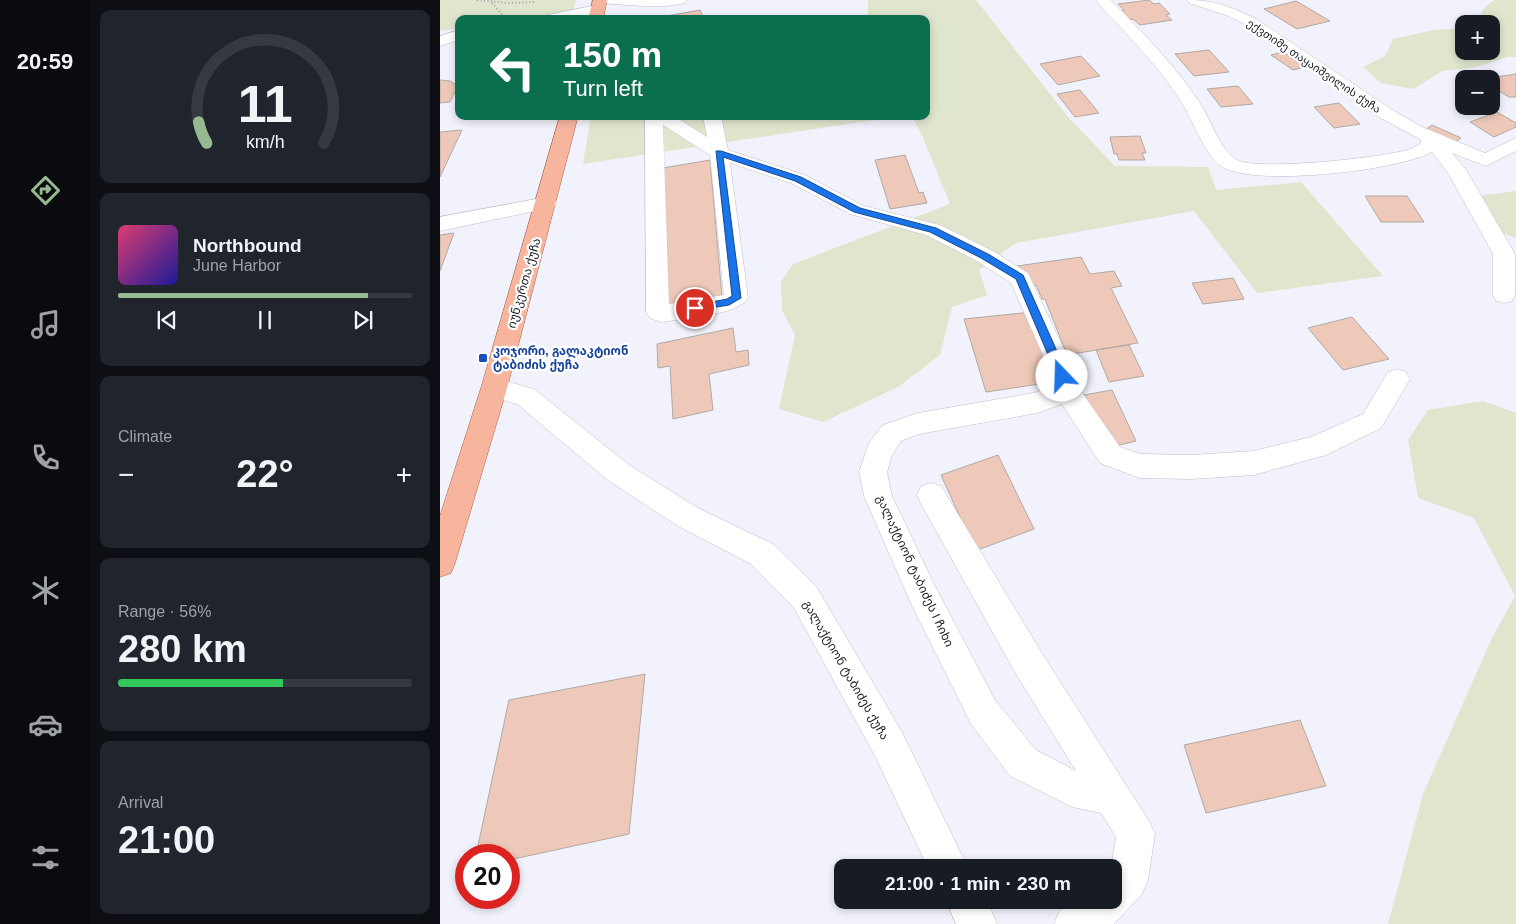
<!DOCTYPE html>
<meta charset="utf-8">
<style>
:root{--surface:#171b24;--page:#20242c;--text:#f1f3f6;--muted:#9ea1a6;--line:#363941;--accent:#97b991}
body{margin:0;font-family:Arial,"Noto Sans Georgian",sans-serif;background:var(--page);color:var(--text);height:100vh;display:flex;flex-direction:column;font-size:19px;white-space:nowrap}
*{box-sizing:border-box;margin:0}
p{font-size:16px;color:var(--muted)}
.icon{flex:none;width:28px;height:28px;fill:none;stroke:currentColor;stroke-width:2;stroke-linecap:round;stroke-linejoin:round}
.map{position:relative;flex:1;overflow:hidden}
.details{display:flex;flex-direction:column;gap:10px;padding:10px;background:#0d0f14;width:350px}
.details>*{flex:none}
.hud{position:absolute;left:15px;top:15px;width:475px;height:105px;border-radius:10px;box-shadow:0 2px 8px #0003;background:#0b6e4f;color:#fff;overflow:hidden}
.tools{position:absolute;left:1015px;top:15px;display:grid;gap:10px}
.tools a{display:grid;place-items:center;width:45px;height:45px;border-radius:10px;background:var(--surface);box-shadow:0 2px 8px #0003;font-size:25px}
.speed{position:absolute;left:15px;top:844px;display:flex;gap:10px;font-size:25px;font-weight:700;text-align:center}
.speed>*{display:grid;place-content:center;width:65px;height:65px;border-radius:50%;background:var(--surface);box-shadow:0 2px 8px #0003;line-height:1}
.speed .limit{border:8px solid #d22;background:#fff;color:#111}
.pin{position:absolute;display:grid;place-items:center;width:42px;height:42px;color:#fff;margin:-21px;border:2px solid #fff;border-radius:50%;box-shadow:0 1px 5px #0007}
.me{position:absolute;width:55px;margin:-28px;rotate:339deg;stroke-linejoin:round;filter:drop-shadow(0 0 4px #0008)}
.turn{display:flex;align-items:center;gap:18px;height:105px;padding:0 25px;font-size:22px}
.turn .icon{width:65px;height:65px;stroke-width:2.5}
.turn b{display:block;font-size:35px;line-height:42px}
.big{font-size:38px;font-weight:600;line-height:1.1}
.details .widget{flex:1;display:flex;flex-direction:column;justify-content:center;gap:8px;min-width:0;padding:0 18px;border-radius:10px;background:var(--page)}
.details .dial{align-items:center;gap:0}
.dial svg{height:130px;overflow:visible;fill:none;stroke:var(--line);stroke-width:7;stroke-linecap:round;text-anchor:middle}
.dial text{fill:var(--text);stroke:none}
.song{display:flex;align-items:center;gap:15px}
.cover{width:60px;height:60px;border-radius:8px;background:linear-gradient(135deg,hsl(340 70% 55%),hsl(240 70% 35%))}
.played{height:5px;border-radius:2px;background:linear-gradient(90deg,var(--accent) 85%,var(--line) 85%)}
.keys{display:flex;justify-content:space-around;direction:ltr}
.heat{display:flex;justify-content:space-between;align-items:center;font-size:28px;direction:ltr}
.charge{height:8px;border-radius:4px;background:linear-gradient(90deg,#34c759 56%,var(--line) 0)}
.trip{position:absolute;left:394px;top:859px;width:288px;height:50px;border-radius:10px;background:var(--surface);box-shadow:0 2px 8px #0003;font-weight:600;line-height:50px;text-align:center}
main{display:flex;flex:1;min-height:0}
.tab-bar{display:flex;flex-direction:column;width:90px;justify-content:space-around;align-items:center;background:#090b0e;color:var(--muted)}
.tab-bar .icon{width:35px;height:35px}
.tab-bar .selected{color:var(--accent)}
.tab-bar b{font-size:22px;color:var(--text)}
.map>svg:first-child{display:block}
.green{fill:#e0e6cd}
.building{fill:#eec9b9;stroke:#b1a9a5}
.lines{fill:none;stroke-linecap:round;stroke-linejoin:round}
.minor-casing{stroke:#bdbfc7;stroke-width:1}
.major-casing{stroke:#a66048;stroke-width:1}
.path{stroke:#a0a1a8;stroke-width:2;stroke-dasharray:1 2.5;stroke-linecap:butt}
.minor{fill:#fff;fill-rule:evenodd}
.major{fill:#f7b59e;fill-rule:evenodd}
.route{fill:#1a73e8;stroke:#114b97}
.transit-dot{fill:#1a4fb4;stroke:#fff;stroke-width:2}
.labels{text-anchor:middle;stroke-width:4.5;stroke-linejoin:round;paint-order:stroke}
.far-street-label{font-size:11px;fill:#1b1c1f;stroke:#fff}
.street-label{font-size:12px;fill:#1b1c1f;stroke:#fff}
.transit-label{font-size:12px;font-weight:bold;fill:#164399;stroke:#fff;text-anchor:start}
</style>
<main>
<nav class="tab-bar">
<b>20:59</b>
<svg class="icon selected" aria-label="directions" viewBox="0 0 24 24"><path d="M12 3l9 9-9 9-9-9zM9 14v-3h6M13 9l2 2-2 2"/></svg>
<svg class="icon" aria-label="music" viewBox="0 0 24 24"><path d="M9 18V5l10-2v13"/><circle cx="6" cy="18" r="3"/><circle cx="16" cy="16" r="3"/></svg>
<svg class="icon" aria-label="phone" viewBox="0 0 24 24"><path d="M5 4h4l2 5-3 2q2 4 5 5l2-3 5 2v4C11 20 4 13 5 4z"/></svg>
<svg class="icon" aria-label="climate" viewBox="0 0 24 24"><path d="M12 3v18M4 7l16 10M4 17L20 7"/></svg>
<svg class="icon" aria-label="car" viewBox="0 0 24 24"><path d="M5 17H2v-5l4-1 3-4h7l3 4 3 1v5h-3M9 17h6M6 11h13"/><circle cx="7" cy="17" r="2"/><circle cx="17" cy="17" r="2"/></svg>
<svg class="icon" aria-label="filters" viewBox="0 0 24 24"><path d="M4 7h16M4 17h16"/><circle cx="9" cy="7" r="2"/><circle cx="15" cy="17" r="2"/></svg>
</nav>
<section class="details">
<div class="widget dial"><svg viewBox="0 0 100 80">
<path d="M14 69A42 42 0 1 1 86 69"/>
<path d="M14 69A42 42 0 0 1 9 56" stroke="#97b991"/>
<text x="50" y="56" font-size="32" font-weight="700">11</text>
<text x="50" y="72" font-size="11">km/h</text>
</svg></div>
<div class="widget">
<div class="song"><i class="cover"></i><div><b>Northbound</b><p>June Harbor</p></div></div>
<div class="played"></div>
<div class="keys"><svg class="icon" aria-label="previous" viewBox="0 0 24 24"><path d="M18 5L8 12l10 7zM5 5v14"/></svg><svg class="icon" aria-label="pause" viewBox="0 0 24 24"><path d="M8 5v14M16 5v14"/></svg><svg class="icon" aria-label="next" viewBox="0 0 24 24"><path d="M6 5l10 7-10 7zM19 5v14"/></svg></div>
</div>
<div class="widget"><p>Climate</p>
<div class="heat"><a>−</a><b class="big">22°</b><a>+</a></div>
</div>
<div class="widget"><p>Range · 56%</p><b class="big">280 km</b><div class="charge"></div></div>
<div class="widget"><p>Arrival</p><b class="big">21:00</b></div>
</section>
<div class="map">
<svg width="1076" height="924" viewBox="0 0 1076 924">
<rect width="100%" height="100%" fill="#f1f2fb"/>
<path class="green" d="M 0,0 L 136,0 L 134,10 L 77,19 L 19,19 L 19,28 L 0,31 Z
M 428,0 L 536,0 L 629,118 L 675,166 L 768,167 L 776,190 L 861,182 L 943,276 L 817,293 L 754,211 L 576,243 L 539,270 L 547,295 L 512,307 L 500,355 L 458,387 L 383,422 L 339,409 L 355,335 L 342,310 L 341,282 L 353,264 L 510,204 L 481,133 L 472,116 L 486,116 L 486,19 L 428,19 Z
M 1054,0 L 1076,0 L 1076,57 L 1067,57 L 1037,67 L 1002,71 L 973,89 L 941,83 L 923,67 L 945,56 L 953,39 L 994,30 L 1024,28 L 1024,51 L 1051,51 L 1051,24 L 1036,24 L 1044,8 Z
M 151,116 L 460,116 L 143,164 Z
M 1076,191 L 1076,238 L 1056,231 L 1038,196 Z
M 1043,401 L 1076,413 L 1076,924 L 948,924 L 983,794 L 1051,640 L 1075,596 L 1034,518 L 978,498 L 968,440 L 988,410 Z"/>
<path class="building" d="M 709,0 L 714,4 L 719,3 L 730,14 L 726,15 L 732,20 L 700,25 L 693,19 L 689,20 L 680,11 L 684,10 L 678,4 Z
M 856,1 L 890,21 L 857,29 L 824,9 Z
M 260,10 L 264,19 L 210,19 Z
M 769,50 L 789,72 L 754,76 L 735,54 Z
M 843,52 L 865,67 L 853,70 L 831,55 Z
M 641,56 L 660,76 L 618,85 L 600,64 Z
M 1076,74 L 1076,97 L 1069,97 L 1051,86 L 1051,79 L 1043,79 Z
M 0,80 L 10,81 L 18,86 L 10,102 L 0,103 Z
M 798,86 L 813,104 L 781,107 L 767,89 Z
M 640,90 L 659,113 L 635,117 L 617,94 Z
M 899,103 L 920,124 L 894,128 L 874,107 Z
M 1057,112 L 1076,123 L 1076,127 L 1054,137 L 1030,122 Z
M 992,125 L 1021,138 L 1014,143 L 985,130 Z
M 22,130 L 0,177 L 0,132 Z
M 700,136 L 706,153 L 702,153 L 705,160 L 679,160 L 677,154 L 674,154 L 670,137 Z
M 465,155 L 479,193 L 483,192 L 487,203 L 450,209 L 435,160 Z
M 270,160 L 282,297 L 227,309 L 223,168 Z
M 925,196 L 967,196 L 984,222 L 941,222 Z
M 14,233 L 0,271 L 0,235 Z
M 641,257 L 650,274 L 674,271 L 682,286 L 671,288 L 698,343 L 627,355 L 605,299 L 602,299 L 596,285 L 585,287 L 577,266 Z
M 793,278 L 804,299 L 763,304 L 752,283 Z
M 592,312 L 620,381 L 546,392 L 524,319 Z
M 912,317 L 949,359 L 903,370 L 868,328 Z
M 293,328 L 296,352 L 308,350 L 309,365 L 269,374 L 273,410 L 233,419 L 230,366 L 218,368 L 217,344 Z
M 689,345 L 704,376 L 669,382 L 656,350 Z
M 672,390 L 696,441 L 667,448 L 644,395 Z
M 558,455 L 594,529 L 535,551 L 501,475 Z
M 205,674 L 189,834 L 69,860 L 69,855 L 36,855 L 69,700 Z
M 860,720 L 886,786 L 766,813 L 744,745 Z"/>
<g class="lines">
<g class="minor-casing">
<path id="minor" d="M 164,0 L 247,0 L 245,3 C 221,9 195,5 171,4 L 166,3 Z
M 656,0 L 671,0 C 703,33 735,65 760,103 C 769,117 782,153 797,160 C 819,171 936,158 963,151 C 969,150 974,147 980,144 L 981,140 L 939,117 L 806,25 L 788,16 L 749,3 L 747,0 C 775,0 792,7 816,19 L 951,109 L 980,126 L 1045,153 L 1076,138 L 1076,151 L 1046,166 L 1012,153 L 1027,171 L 1075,254 L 1075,295 L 1072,301 L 1064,303 L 1056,301 L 1053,295 L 1053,254 L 1008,173 L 992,152 C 956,171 820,186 784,168 C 767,160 753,121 743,105 C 727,78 705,54 684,31 C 675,21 664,11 656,0 Z
M 157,5 L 162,6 L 164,9 L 162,12 L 131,19 L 101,19 L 103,16 Z
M 19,30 L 19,40 L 0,46 L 0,36 Z
M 205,116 L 234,116 L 267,137 L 263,116 L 281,116 L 288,150 L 365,175 L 424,206 L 500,225 L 553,251 L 588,273 L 630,362 L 639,388 L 680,447 L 700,454 L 751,455 L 814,451 L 871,437 L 923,414 L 948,372 L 957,369 L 966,372 L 970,379 L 941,428 L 886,455 L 814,475 L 751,479 L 699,478 L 689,474 L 660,463 L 622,404 L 597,413 L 479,434 L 461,441 L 452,455 L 447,472 L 452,496 L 494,584 L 555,700 L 596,750 L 636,771 L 576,674 L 481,504 L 477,495 L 481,486 L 491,483 L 501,486 L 600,650 L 709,821 L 715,834 L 708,880 L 702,894 L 674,924 L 614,924 L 620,910 L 641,900 L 672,900 L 672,868 L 671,868 L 676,837 L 661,813 L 632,807 L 570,776 L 531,724 L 472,606 L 424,496 L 419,472 L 429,443 L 443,425 L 478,413 L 594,393 L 613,386 L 606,362 L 571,283 L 537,261 L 486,235 L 410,214 L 351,183 L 290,163 L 308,298 C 299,315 241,319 221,322 L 210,318 L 206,312 ZM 223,125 L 270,155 L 284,295 L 229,304 Z
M 107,197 L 114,199 L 117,203 L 114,207 L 0,231 L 0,217 Z
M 54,378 L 94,389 L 189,465 L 258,508 L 333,544 L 376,586 L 462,732 L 528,868 L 488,868 L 436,758 L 354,608 L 311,564 L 238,526 L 169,481 L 77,404 L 45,395 L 41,388 L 45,381 Z
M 506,900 L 547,900 L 557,924 L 516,924 Z"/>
</g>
<g class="major-casing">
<path id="major" d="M 153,0 L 167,0 L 163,19 L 148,19 Z
M 120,116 L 138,116 L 67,388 L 15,563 L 11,573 L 0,577 L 0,516 L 41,388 Z"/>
</g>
<path class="path" d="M 37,0 L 69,3 L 96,2
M 52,3 L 66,19"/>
<use href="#minor" class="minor"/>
<use href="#major" class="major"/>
</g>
<path class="route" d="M 276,151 L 281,151 L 361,177 L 420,208 L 496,228 L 548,254 L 583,275 L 628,376 L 626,379 L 622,380 L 617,376 L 576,279 L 541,258 L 490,232 L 414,212 L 355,181 L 283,157 L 301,298 L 289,305 L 252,311 L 252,306 L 287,299 L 292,296 Z"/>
<rect class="transit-dot" x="38" y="353" width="10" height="10" rx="2.5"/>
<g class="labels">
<g class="far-street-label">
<text transform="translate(874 66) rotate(34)" y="4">ექვთიმე თაყაიშვილის ქუჩა</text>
</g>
<g class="street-label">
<text transform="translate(84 283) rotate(-74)" y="4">იუნკერთა ქუჩა</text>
<text transform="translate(475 571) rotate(65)" y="4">გალაქტიონ ტაბიძეს I ჩიხი</text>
<text transform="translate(406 670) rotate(60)" y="4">გალაქტიონ ტაბიძეს ქუჩა</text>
</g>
<g class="transit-label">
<text x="53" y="355">კოჯორი, გალაკტიონ<tspan x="53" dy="14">ტაბიძის ქუჩა</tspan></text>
</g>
</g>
</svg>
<div class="tools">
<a>+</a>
<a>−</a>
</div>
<div class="speed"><div class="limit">20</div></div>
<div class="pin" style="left:255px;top:308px;background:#d93025"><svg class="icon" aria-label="arrive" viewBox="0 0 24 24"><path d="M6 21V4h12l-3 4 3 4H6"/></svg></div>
<svg class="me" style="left:622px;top:376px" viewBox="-20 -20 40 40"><circle r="19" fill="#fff"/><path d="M0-13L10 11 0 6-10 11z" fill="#1a73e8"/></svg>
<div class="trip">21:00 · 1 min · 230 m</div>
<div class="hud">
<div class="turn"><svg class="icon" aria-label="left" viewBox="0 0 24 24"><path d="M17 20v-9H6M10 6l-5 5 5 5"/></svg><div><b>150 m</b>Turn left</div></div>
</div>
</div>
</main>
